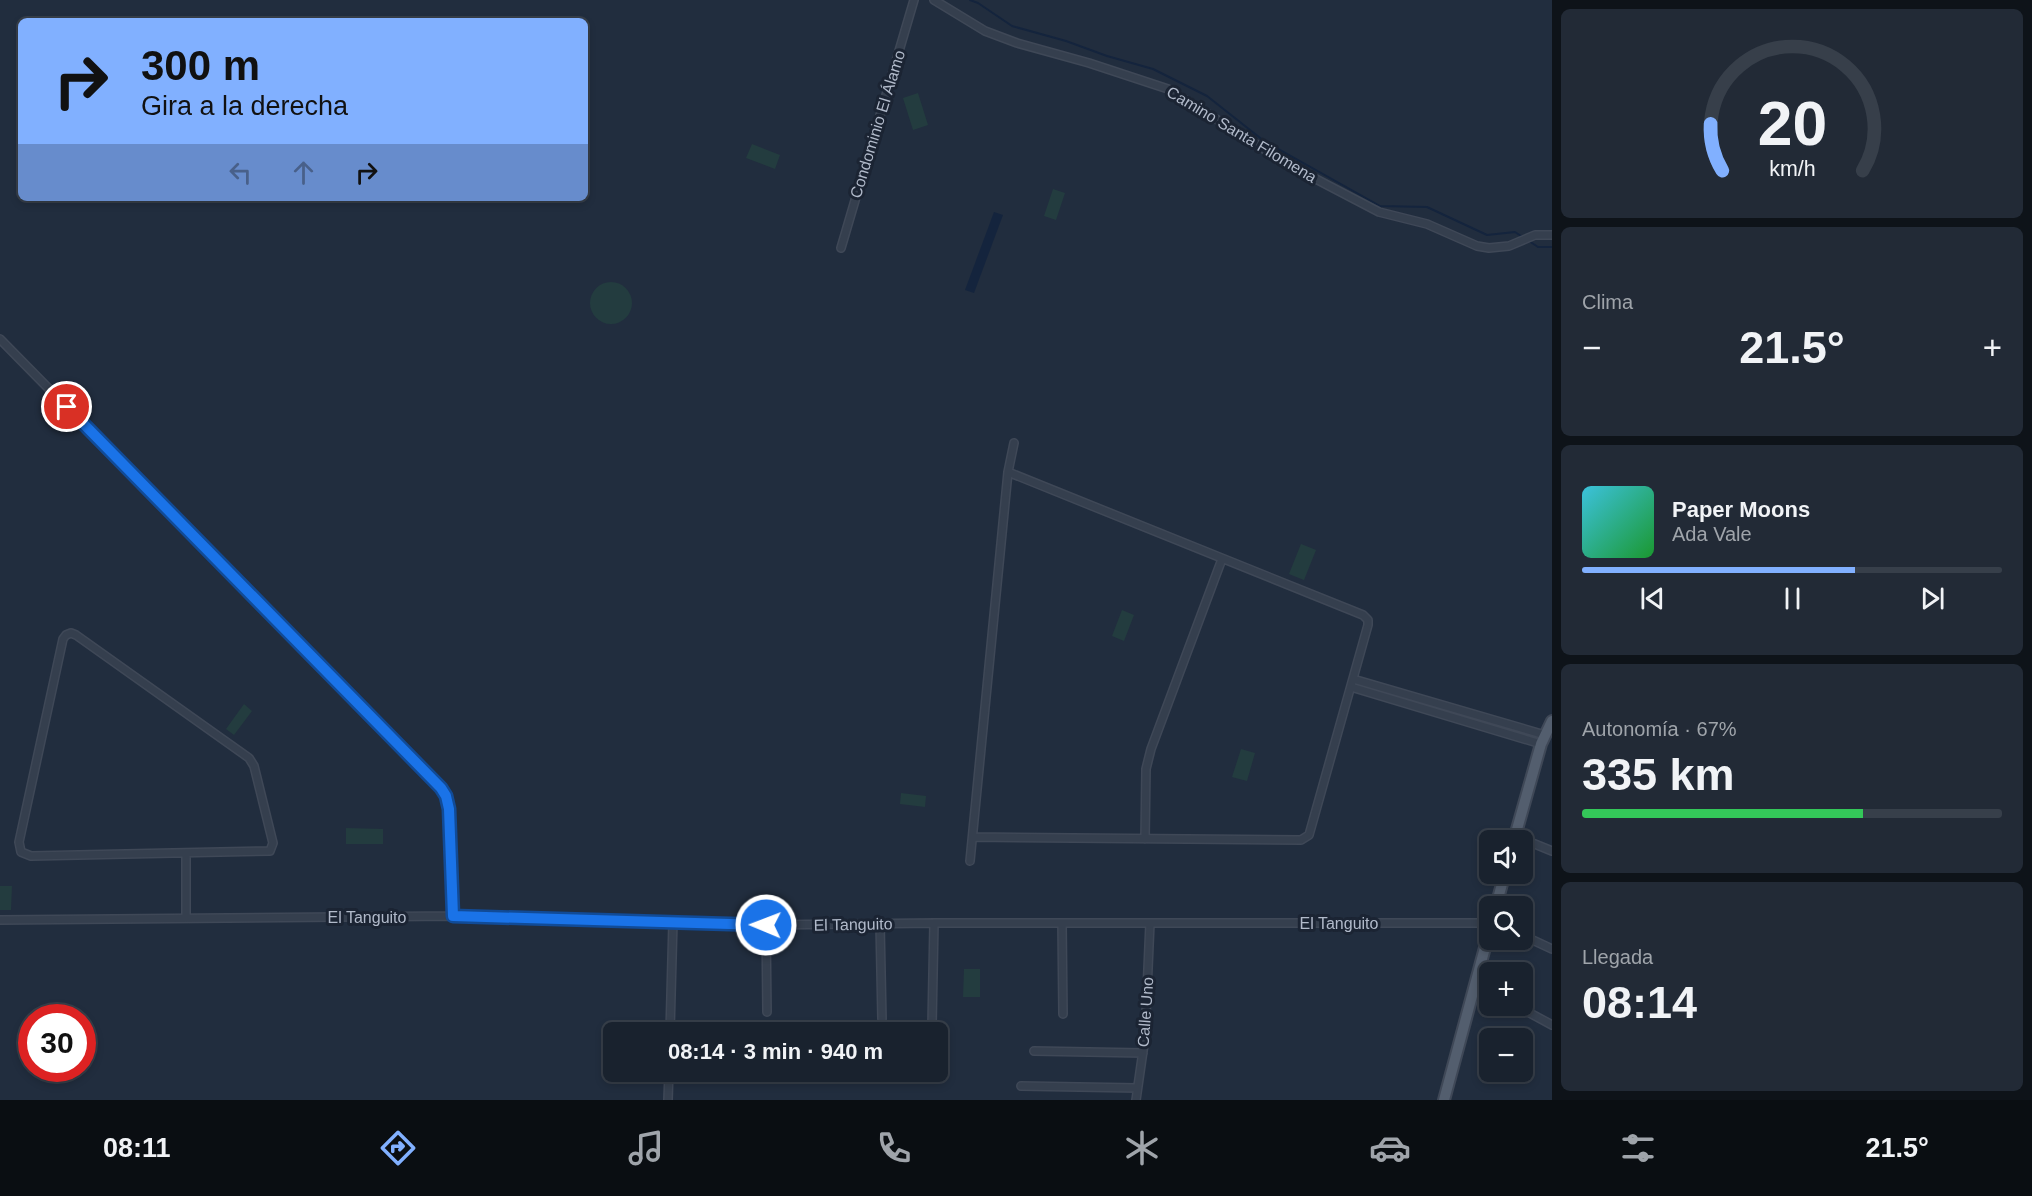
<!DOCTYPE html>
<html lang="es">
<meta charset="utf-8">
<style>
:root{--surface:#19222e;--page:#222a36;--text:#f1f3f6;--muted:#9fa4aa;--line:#373f4a;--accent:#81b0ff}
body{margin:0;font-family:Arial,sans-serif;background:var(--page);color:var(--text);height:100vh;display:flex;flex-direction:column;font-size:22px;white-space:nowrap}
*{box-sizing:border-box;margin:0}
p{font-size:20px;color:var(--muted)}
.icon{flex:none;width:33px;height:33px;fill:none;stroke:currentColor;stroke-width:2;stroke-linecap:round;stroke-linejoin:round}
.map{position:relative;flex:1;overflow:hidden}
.sheet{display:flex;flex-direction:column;gap:9px;padding:9px;background:#0e1319;width:480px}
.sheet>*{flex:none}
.guide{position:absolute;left:18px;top:18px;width:570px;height:183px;border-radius:9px;box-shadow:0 3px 9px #0003,0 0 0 2px var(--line);background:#81b0ff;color:#111;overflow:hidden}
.fabs{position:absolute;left:1479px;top:830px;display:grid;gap:12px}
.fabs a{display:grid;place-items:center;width:54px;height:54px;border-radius:9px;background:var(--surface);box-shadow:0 3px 9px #0003,0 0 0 2px var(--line);font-size:30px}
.speed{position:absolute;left:18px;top:1004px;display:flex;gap:12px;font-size:30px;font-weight:700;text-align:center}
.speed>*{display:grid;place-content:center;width:78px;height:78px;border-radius:50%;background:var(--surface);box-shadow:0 3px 9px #0003,0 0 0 2px var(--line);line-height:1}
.speed .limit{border:9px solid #d22;background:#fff;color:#111}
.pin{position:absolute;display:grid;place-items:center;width:51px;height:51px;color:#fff;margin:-26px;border:3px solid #fff;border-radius:50%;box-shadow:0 2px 6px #0007}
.me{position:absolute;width:66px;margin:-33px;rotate:271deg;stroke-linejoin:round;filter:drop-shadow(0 0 4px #0008)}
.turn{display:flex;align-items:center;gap:21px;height:126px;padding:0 24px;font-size:27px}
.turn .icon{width:78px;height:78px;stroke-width:2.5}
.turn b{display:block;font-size:42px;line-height:51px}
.lanes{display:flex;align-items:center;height:57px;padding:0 24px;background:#0003;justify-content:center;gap:30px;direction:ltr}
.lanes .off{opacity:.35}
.big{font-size:45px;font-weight:700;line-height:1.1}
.sheet .card{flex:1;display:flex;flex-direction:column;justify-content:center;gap:9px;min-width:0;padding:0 21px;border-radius:9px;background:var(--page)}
.sheet .dial{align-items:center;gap:0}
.dial svg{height:156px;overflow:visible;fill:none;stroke:var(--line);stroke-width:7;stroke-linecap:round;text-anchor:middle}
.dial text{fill:var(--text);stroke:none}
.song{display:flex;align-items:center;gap:18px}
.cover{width:72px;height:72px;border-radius:9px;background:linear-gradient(135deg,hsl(190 70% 55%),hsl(130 70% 35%))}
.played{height:6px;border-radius:3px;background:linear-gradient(90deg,var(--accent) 65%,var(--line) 65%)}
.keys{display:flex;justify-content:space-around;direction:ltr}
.heat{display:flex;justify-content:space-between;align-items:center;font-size:33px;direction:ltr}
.charge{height:9px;border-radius:4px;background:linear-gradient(90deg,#34c759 67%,var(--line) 0)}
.trip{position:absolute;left:603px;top:1022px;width:345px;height:60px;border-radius:9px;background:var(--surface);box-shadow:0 3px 9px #0003,0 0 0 2px var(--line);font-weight:700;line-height:60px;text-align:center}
.dock{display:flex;height:96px;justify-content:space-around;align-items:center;background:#0a0e12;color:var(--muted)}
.dock .icon{width:42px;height:42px}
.dock .active{color:var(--accent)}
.dock b{font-size:27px;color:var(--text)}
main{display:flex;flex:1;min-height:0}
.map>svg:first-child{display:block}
.green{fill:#233c3f}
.water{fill:#14243d}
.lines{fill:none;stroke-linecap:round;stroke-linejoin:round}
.stream{stroke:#14243d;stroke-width:2}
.street-casing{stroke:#3f4857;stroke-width:10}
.primary-casing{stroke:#3f4857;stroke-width:14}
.street{stroke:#353f4e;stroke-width:7}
.primary{stroke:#535e6e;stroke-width:10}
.route-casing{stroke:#114b97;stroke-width:15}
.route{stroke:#1a73e8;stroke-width:10}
.labels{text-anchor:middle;stroke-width:6;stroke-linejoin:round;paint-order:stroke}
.street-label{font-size:16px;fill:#b1baca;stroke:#1b2433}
</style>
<main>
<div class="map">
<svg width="1552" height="1100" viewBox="0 0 1552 1100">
<rect width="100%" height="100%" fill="#212d3e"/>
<path class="green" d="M 918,93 L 928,125 L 913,130 L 903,98 Z
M 752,144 L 780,155 L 775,169 L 746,158 Z
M 1053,189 L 1065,193 L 1056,220 L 1044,216 Z
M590 303a21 21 0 1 1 42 0a21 21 0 1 1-42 0Z
M 1301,544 L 1316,550 L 1304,580 L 1289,574 Z
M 1122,610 L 1134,615 L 1124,641 L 1112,636 Z
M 244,704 L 252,711 L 234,735 L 226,729 Z
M 1241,749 L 1255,753 L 1247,781 L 1232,777 Z
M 901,793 L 926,796 L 925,807 L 900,804 Z
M 346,828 L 383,829 L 383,844 L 346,844 Z
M 0,886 L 12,886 L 11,910 L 0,910 Z
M 964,969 L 980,969 L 980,997 L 963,997 Z"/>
<path class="water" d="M 994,212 L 1003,215 L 974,293 L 965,290 Z"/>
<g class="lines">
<path class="stream" d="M 970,0 L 978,3 L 1012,26 L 1066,41 L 1107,56 L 1153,69 L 1207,96 L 1264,141 L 1380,206 L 1427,207 L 1487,235 L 1515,232 L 1524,238
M 1529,241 L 1538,247 L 1552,247"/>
<g class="street-casing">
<path id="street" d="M 934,0 L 985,31 L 1017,43 L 1089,63 L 1168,89 L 1291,166 L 1379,212 L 1427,224 L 1477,246 L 1489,248 L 1509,246 L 1535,235 L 1552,235
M 841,248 L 914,0
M 0,339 L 441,788 L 446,796 L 449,809 L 453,916
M 71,633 L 76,635 L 249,758 L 254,766 L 273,843 L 270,851 L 31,856 L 21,852 L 19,842 L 63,639 L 66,635 Z
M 1353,679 L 1545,735
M 1351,687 L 1541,744
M 1515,836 L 1552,851
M 973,837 L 1301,840 L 1309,835 L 1368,625 L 1368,620 L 1363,615 L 1008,472
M 1145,839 L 1146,769 L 1151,749 L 1222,559
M 970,861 L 1008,472 L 1014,443
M 186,918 L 186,854
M 0,920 L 453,916 L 766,925 L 934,923 L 1490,923
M 1062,923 L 1063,1014
M 880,924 L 882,1019
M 766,925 L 767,1012
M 1522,935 L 1552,949
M 1474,988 L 1490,993
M 1515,1005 L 1552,1025
M 932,1025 L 934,923
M 670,1032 L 673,922
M 1034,1051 L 1143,1053
M 1021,1086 L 1137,1088
M 668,1100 L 669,1071
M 1136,1100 L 1145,1037 L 1150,923"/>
</g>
<g class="primary-casing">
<path id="primary" d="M 1514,840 L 1541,744 L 1552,721
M 1496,906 L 1505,873
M 1444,1100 L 1490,929"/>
</g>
<use href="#street" class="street"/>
<use href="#primary" class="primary"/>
</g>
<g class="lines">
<g class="route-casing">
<path id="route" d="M 67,407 L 441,788 L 446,796 L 449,809 L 453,916 L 766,925"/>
</g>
<use href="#route" class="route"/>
</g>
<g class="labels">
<g class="street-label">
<text transform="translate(877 124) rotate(-73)" y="6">Condominio El Álamo</text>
<text transform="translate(1242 134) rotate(31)" y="6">Camino Santa Filomena</text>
<text x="367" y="923">El Tanguito</text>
<text x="1339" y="929">El Tanguito</text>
<text transform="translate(853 924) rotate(-1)" y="6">El Tanguito</text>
<text transform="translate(1145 1012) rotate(-86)" y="6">Calle Uno</text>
</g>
</g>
</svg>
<div class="fabs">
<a><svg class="icon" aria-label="sound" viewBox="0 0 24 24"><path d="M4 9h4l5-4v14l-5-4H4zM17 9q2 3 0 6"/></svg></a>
<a><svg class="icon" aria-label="search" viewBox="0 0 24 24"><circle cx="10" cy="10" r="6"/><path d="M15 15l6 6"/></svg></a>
<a>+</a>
<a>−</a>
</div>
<div class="speed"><div class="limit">30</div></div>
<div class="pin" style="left:67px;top:407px;background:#d93025"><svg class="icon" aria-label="arrive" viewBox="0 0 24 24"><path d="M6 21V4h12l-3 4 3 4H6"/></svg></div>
<svg class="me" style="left:766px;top:925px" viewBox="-20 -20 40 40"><circle r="17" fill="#1a73e8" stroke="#fff" stroke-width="3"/><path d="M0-11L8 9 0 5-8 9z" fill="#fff"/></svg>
<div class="trip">08:14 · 3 min · 940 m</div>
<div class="guide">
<div class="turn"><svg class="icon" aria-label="right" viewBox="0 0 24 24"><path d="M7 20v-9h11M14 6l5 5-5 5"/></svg><div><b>300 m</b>Gira a la derecha</div></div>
<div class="lanes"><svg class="icon off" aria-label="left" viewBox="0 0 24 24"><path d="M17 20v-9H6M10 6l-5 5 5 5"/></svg><svg class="icon off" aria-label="ahead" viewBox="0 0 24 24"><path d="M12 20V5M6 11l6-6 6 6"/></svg><svg class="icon" aria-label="right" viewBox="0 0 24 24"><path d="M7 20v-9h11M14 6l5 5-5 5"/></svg></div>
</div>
</div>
<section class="sheet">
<div class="card dial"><svg viewBox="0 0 100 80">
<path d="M14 69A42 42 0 1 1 86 69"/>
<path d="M14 69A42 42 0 0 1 8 45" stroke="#81b0ff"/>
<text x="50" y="56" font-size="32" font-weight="700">20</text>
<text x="50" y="72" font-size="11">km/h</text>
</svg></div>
<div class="card"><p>Clima</p>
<div class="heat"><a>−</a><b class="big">21.5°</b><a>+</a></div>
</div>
<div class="card">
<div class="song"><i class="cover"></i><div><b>Paper Moons</b><p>Ada Vale</p></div></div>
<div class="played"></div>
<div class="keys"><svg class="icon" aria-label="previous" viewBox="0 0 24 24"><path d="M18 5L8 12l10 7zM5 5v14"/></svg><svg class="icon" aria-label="pause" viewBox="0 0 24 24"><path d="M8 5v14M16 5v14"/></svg><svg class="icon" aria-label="next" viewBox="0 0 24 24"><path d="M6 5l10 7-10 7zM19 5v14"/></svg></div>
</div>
<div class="card"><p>Autonomía · 67%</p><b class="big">335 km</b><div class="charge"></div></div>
<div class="card"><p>Llegada</p><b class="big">08:14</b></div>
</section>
</main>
<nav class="dock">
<b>08:11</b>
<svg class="icon active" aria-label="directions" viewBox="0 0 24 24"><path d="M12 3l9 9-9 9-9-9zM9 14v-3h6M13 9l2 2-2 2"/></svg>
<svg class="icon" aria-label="music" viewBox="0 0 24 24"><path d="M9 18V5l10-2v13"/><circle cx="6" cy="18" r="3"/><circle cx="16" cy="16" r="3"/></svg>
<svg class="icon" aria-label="phone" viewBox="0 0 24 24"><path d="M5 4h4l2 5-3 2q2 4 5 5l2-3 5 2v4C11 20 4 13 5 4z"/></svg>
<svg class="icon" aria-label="climate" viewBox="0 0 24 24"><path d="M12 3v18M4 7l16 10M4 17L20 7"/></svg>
<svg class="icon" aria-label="car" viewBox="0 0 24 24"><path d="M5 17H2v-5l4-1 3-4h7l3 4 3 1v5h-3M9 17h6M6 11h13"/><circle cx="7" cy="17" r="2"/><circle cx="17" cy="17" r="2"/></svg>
<svg class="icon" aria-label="filters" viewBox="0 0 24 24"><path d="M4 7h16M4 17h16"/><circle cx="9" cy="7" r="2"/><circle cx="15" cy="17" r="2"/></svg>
<b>21.5°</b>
</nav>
